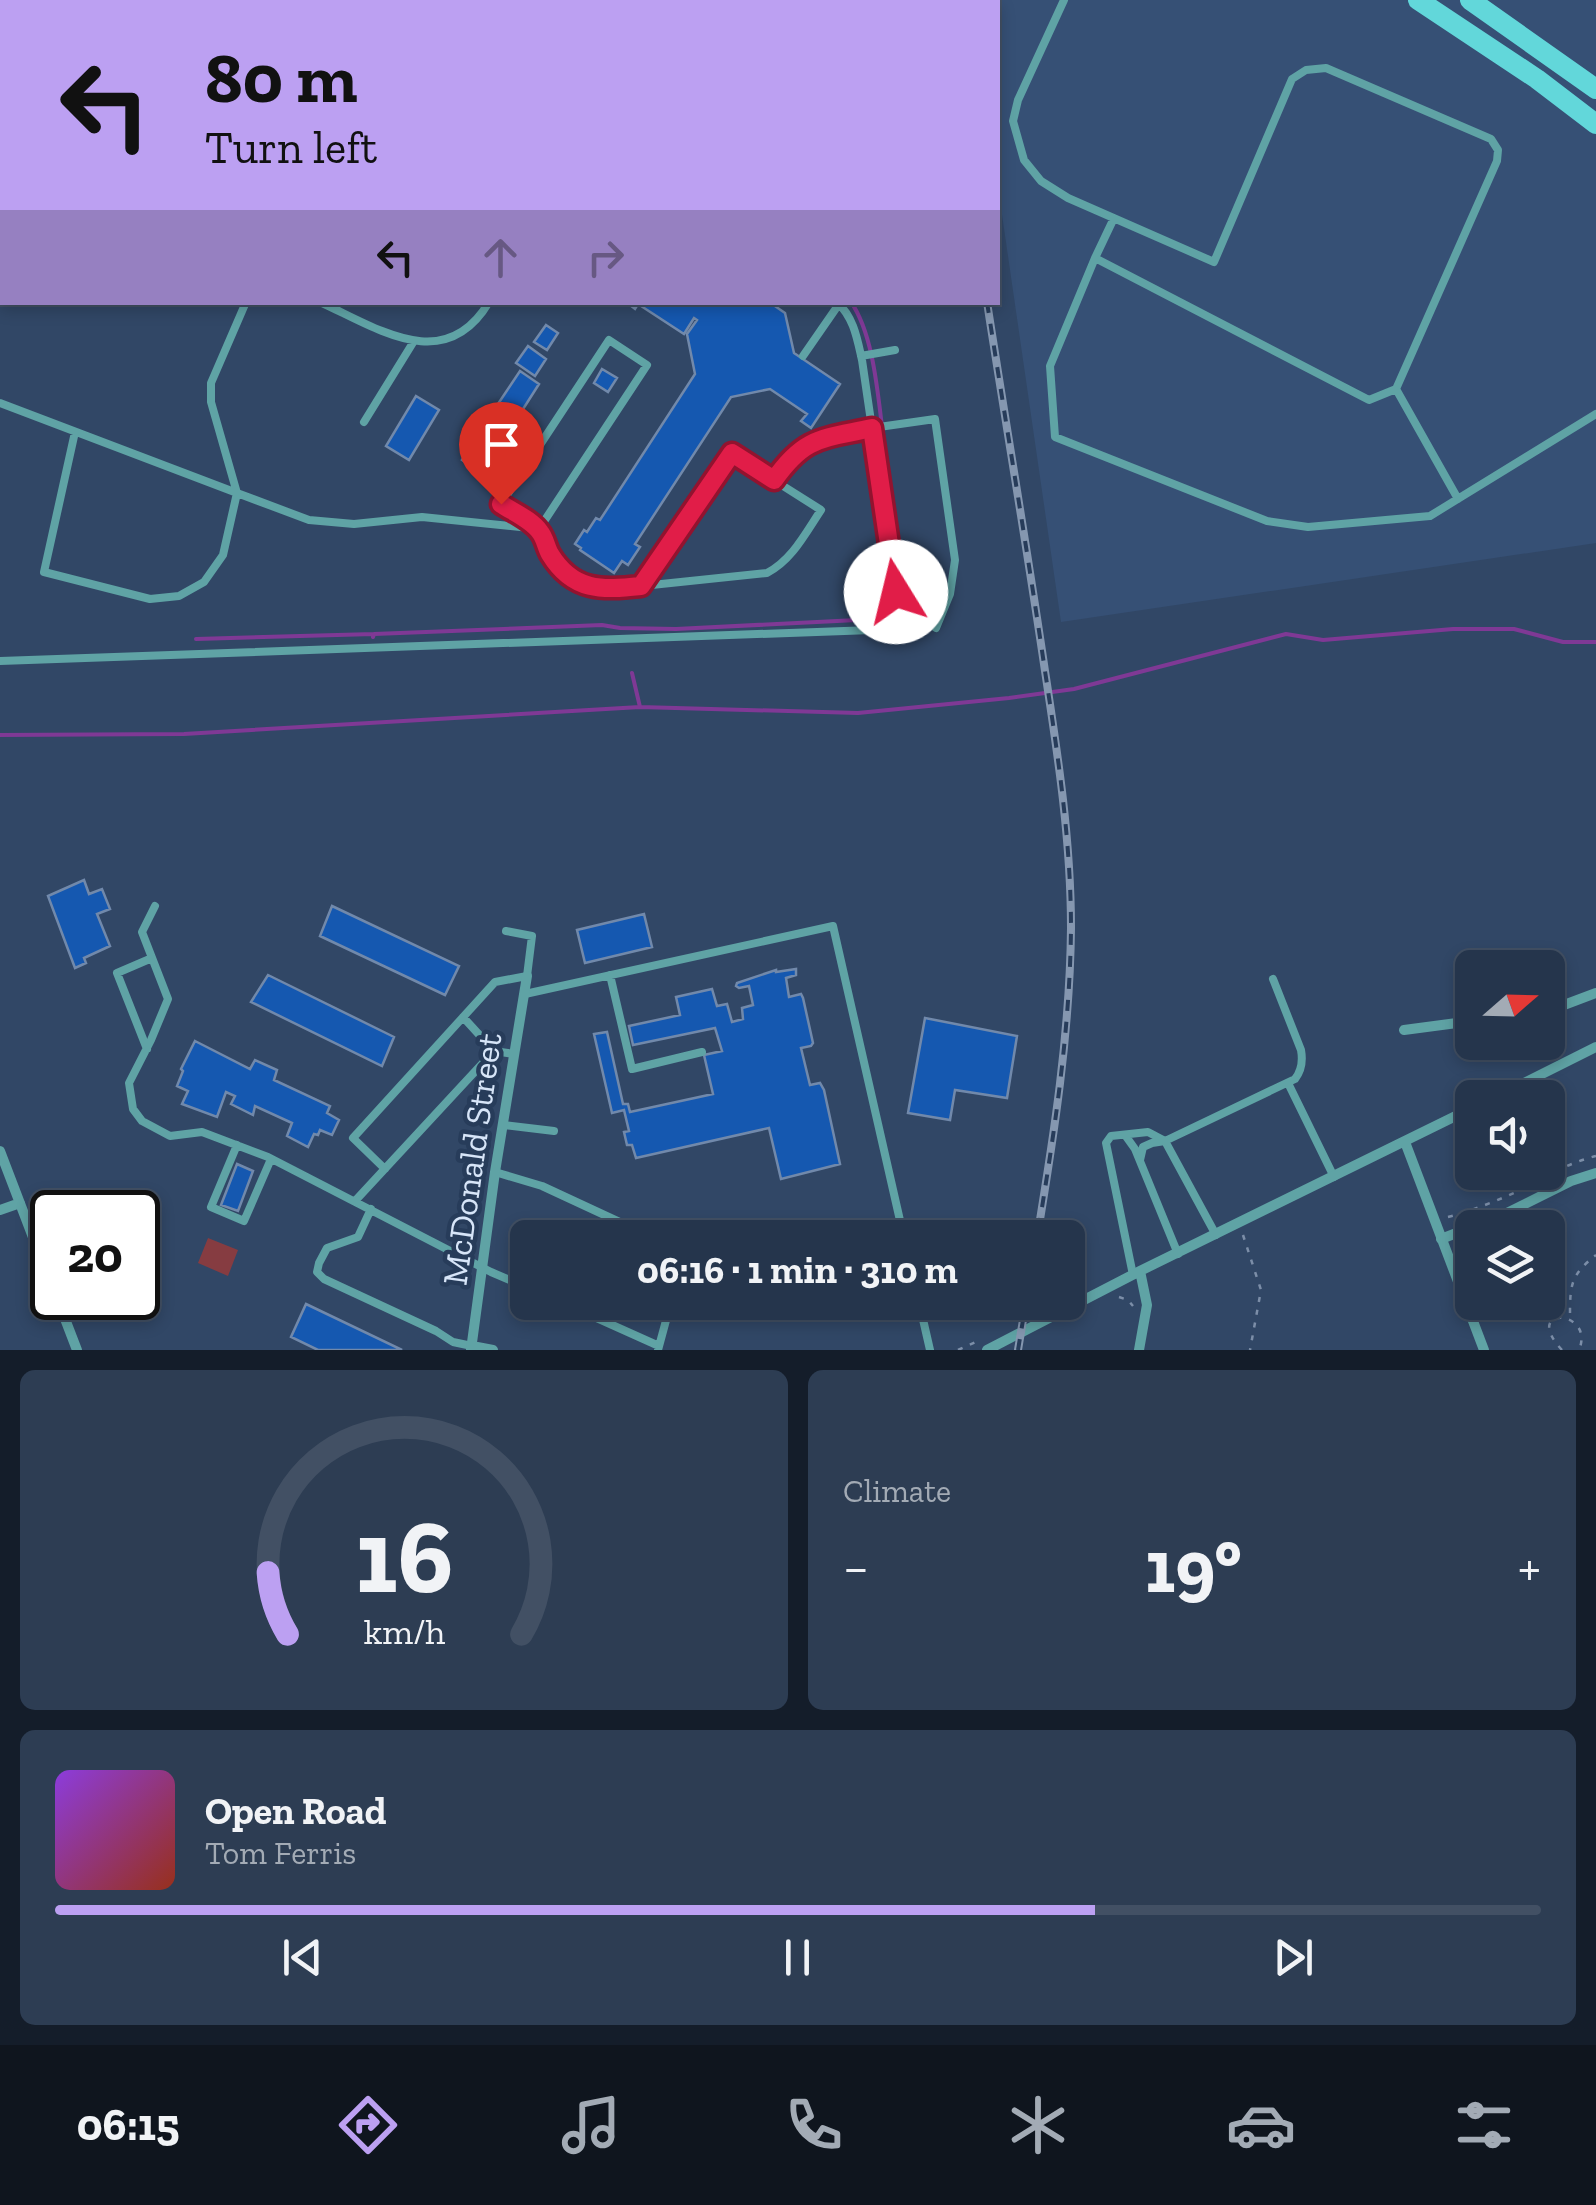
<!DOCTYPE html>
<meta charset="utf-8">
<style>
:root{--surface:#25354c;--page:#2d3d53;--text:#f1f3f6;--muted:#a3abb5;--line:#425064;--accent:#bca0f2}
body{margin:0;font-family:"Zilla Slab",serif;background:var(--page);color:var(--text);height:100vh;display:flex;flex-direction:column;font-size:38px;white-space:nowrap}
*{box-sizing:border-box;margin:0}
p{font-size:32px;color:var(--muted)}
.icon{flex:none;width:55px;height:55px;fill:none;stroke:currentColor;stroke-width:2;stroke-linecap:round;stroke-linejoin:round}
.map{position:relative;height:1350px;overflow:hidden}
.details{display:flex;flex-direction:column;gap:20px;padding:20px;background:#141d2a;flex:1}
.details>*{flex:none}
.guide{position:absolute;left:0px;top:0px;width:1000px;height:305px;box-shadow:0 5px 15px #0003,0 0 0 2px var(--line);background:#bca0f2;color:#111;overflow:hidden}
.needle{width:65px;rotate:70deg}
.tools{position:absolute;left:1455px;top:950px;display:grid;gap:20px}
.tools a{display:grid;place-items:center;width:110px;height:110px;border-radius:15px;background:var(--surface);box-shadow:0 5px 15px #0003,0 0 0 2px var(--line);font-size:50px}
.speed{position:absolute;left:30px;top:1190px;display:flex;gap:20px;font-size:50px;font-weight:700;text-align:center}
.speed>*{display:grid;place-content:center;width:130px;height:130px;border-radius:50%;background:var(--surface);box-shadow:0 5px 15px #0003,0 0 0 2px var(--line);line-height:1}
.speed .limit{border:5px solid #111;border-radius:15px;background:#fff;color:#111}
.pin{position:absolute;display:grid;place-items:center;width:85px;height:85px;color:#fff;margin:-102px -42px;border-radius:50% 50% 50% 0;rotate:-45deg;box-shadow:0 0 10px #0007}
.pin .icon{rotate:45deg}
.me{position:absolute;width:110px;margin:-55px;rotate:351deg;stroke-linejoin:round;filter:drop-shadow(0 0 8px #0008)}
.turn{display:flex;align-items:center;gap:35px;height:210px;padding:0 40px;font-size:45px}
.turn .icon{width:130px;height:130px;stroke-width:2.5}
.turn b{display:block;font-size:70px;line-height:85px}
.lanes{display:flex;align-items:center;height:95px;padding:0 40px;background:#0003;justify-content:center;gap:50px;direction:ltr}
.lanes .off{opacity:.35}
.big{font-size:75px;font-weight:800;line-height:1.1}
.details .tile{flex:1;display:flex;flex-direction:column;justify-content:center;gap:15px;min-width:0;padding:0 35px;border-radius:15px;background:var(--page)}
.details .dial{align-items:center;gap:0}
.dial svg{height:260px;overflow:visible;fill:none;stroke:var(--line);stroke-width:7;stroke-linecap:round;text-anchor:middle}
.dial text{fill:var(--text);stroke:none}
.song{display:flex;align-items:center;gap:30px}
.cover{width:120px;height:120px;border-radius:15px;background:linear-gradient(135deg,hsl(270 70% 55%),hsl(10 70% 35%))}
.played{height:10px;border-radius:5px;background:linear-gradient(90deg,var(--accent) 70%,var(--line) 70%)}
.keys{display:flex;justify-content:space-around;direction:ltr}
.heat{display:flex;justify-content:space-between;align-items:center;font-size:55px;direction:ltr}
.details .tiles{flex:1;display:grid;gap:20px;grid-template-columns:1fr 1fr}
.tile:last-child{grid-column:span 2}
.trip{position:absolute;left:510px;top:1220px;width:575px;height:100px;border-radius:15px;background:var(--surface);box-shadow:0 5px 15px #0003,0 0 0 2px var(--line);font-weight:800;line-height:100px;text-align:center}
.menu{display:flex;height:160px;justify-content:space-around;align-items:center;background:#0f151e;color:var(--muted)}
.menu .icon{width:70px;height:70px}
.menu .on{color:var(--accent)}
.menu b{font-size:45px;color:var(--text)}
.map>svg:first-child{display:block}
.built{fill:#365075}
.green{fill:#863c41}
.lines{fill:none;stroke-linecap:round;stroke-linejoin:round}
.stream{stroke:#7f3995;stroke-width:4}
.building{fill:#1558b0;stroke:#7189ab;stroke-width:2.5}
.path{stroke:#7c8ea8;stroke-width:2.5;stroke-dasharray:5 8;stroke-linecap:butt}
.lane{stroke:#5fa3a5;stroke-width:8}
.street{stroke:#5fa3a5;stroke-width:10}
.secondary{stroke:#62d7da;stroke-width:20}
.rail-casing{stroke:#8597b0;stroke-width:8}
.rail{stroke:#273c5a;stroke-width:4;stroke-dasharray:11;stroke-linecap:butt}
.route-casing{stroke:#92132f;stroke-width:25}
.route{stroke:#e11d48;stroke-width:18}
.labels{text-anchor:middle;stroke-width:9;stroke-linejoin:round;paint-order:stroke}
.street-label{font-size:35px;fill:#d7e5f8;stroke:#273c5a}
</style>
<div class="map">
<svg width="1596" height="1350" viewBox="0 0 1596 1350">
<rect width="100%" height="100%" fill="#314766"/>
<path class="built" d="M 970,0 L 1596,0 L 1596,543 L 1061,622 L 998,187 L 998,2 L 971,2 Z"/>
<path class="green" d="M 208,1238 L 238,1250 L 228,1276 L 198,1263 Z"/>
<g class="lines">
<path class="stream" d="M 851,302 C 875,337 878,400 884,442
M 374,634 L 602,625 L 620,628 L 676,629 L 857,620 C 889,613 886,584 882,558
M 196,639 L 374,634 L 373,637
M 632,673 L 640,707
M 0,735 L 184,734 L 640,707 L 858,713 L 1009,698 L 1074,689 L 1286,634 L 1323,640 L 1453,629 L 1514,629 L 1563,642 L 1596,642"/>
</g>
<path class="building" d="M 743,0 L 859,0 L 858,2 L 747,2 Z
M 626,302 L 769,302 L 785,313 L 794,353 L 840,384 L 811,428 L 801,421 L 807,414 L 770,389 L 731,397 L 635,544 L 640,547 L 628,565 L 622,561 L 614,573 L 580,550 L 581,548 L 575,544 L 584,530 L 587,532 L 596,518 L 600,520 L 695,374 L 687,334 L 697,320 L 694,318 L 684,334 L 638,304 L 635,309 Z
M 546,325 L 558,333 L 547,350 L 534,342 Z
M 528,346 L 546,359 L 535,376 L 516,363 Z
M 602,369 L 617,378 L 608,392 L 594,383 Z
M 520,371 L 539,384 L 518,417 L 498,404 Z
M 416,396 L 439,410 L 409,460 L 386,446 Z
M 497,406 L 517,419 L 481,473 L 462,460 Z
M 84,880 L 89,894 L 102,889 L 110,909 L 97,914 L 110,946 L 84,958 L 86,963 L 75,968 L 48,896 Z
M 332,906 L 459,966 L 445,995 L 320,936 Z
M 644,914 L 652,947 L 585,963 L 577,930 Z
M 796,969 L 796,975 L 786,978 L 789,997 L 801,994 L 803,998 L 813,1043 L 811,1046 L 801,1048 L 810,1085 L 820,1083 L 824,1090 L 840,1164 L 781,1179 L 769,1128 L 636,1158 L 632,1145 L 627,1145 L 624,1132 L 629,1131 L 624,1110 L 612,1113 L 594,1034 L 607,1032 L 623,1104 L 628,1104 L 630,1112 L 713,1094 L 704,1055 L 722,1051 L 715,1028 L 633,1045 L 629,1026 L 680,1015 L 676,997 L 712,989 L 717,1006 L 727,1004 L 732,1022 L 743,1019 L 742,1008 L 753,1005 L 749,986 L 739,988 L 736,986 L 737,983 L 776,970 L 776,972 Z
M 268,975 L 394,1037 L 382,1066 L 251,1002 Z
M 925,1018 L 1017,1036 L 1007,1098 L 955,1090 L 950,1120 L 908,1113 Z
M 195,1041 L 250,1069 L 255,1060 L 277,1070 L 274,1080 L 330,1106 L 327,1113 L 339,1120 L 332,1135 L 320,1130 L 318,1135 L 314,1134 L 308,1147 L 287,1136 L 292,1123 L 255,1106 L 253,1115 L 231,1104 L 235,1096 L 226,1092 L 217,1117 L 182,1104 L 188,1091 L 177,1086 L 183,1071 L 181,1069 Z
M 237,1164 L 253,1171 L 238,1211 L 221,1205 Z
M 525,1226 L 549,1238 L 528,1238 L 528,1262 L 512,1254 Z
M 613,1302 L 642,1302 L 637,1313 Z
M 306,1304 L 402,1350 L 318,1350 L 291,1337 Z"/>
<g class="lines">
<path class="path" d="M 284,0 L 288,2
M 1448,1217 C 1471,1211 1494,1202 1516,1192 C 1542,1179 1567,1163 1596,1156
M 1243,1235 L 1261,1290 L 1250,1350
M 1119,1297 L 1128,1300 L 1133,1306
M 1570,1313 C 1570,1283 1572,1274 1596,1255
M 958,1350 L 980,1340
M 1562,1350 C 1520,1305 1596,1309 1579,1350"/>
<path class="lane" d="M 43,0 L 48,2
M 317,0 L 324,2
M 469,0 L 474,2
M 709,0 L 713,2
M 1064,0 L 1018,100 L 1013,121 L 1024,160 L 1041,181 L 1068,198 L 1214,262 L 1292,79 L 1306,70 L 1326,68 L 1491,139 L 1498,150 L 1497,161 L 1396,389 L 1369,400 L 1095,258 L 1114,218
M 87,2 L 88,0
M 408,2 L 412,0
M 654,2 L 655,0
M 0,73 L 2,74
M 0,134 L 2,135
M 1095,258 L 1050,366 L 1055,437 L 1267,521 L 1308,527 L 1430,516 L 1596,414
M 246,302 L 211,383 L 211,402 L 237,493 L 309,520 L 354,524 L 422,517 L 539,529 L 550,554 L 563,571 L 583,585 L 604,590 L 767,573 C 792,560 805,534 821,510 L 731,453 L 641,586
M 320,302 C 377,328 445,376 489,302
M 609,340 L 647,365 L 539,529 L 501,504 Z
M 803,356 L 839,304
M 861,356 L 895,350
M 1396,389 L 1458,499
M 0,403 L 237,493 L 223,555 L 204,582 L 179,596 L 150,599 L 44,572 L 75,432
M 364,422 L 414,341
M 773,480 L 790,457 L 804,446 L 872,428 L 935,419 L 955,560 L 950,594 L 936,628
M 0,661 L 872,630 C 890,621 896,612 896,592 L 862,360 C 857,338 854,318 837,302
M 155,906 L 142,932 L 168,999 L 151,1040 L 129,1083 L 133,1109 L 142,1121 L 170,1136 L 202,1132 L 268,1157 L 491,1272 L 528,1288
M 610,975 L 632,1069 L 702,1052
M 525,994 L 833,926 L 904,1238
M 463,1017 L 494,1051 L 514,1054
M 147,1049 L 117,973 L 152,958
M 1288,1083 L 1334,1177
M 503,1125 L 554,1131
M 1125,1135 L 1135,1149 L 1178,1254
M 237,1145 L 211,1207 L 244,1221 L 271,1159
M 1140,1160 L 1143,1147 L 1152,1143 L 1165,1141 L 1216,1235
M 385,1169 L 353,1138 L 495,982 L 527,976 L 532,936 L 506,931
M 495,1172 L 542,1186 L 654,1238
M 355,1201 L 494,1051
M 371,1209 L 358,1237 L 327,1248 L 319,1263 L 317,1272 L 324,1279 L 436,1331 L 453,1342 L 472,1346
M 1133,1275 L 1106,1143 L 1111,1136 L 1148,1132 L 1165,1141 L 1295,1079 C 1302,1070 1303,1061 1301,1050 L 1273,979
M 561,1302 L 659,1346
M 919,1302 L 930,1350
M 658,1350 L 671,1302"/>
<path class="street" d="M 1548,1011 L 1596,993
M 1404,1030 L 1472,1021
M 1494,1098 L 1596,1047
M 1405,1142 L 1484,1350
M 0,1151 L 52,1287
M 0,1210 L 20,1203
M 1441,1239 L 1503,1215 L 1571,1181 L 1596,1173
M 57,1298 L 77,1350
M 472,1346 L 493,1350
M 471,1350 L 495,1172 L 527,976
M 987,1350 L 1140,1271 L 1472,1108
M 1139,1350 L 1147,1305 L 1140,1271"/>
<path class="secondary" d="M 1418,0 L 1537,79 L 1596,124
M 1470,0 L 1596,89"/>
<g class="rail-casing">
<path id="rail" d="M 938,0 L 939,2
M 987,302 C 1006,425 1027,548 1045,671 C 1058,756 1071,841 1071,928 C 1070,1032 1054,1135 1037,1238
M 1018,1350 L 1026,1302"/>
</g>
<use href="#rail" class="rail"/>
</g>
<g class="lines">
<g class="route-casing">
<path id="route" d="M 501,504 C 513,512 532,520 540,532 C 545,538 546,547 550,554 C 573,592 602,590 641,586 L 732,453 L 774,480 C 805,436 822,439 872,428 L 896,592"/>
</g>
<use href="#route" class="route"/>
</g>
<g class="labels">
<g class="street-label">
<text transform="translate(472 1159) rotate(-82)" y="12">McDonald Street</text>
</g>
</g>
</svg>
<div class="tools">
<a><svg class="needle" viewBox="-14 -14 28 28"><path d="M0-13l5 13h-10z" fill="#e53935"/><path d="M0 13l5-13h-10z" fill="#a3abb5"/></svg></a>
<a><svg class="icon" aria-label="sound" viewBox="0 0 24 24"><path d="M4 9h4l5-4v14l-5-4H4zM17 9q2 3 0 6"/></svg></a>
<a><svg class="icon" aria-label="layers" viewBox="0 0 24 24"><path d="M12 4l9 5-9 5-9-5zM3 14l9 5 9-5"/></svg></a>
</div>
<div class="speed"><div class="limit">20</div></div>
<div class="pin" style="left:501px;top:504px;background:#d93025"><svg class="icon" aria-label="arrive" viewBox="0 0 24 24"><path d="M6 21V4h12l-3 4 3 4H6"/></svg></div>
<svg class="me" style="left:896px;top:592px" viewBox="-20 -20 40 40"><circle r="19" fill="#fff"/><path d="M0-13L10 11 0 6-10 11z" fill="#e11d48"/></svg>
<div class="trip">06:16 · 1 min · 310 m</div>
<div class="guide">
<div class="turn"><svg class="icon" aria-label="left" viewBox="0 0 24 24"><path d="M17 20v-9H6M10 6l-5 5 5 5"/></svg><div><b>80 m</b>Turn left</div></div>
<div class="lanes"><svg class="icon" aria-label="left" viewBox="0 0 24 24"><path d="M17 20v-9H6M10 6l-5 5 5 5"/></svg><svg class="icon off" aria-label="ahead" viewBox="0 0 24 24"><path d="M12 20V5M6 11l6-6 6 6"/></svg><svg class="icon off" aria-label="right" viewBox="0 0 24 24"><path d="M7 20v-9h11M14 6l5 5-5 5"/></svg></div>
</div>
</div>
<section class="details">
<div class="tiles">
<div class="tile dial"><svg viewBox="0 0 100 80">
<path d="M14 69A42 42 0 1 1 86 69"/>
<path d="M14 69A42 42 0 0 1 8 50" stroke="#bca0f2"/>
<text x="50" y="56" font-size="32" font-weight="700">16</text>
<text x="50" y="72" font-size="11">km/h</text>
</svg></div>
<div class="tile"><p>Climate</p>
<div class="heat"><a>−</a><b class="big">19°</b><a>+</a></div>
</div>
<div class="tile">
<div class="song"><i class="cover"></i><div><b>Open Road</b><p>Tom Ferris</p></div></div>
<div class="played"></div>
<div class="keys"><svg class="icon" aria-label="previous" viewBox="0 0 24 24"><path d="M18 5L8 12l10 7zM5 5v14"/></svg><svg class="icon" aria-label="pause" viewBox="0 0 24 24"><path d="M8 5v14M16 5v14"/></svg><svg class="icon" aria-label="next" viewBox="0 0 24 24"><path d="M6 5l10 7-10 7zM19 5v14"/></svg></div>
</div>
</div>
</section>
<nav class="menu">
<b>06:15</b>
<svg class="icon on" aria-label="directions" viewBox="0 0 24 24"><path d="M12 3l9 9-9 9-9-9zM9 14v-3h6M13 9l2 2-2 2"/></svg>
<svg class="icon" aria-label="music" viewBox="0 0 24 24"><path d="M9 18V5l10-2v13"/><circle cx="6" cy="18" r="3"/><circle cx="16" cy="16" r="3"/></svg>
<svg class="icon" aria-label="phone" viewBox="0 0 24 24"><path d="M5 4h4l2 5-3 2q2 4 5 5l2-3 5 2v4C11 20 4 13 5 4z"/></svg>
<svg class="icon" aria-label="climate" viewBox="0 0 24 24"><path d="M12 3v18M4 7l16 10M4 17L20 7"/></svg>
<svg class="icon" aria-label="car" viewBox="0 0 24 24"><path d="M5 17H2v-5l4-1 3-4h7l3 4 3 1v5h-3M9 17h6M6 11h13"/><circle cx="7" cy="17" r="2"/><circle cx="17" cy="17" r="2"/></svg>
<svg class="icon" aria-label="filters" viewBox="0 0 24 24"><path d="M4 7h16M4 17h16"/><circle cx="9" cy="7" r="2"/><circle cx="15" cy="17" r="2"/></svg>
</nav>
